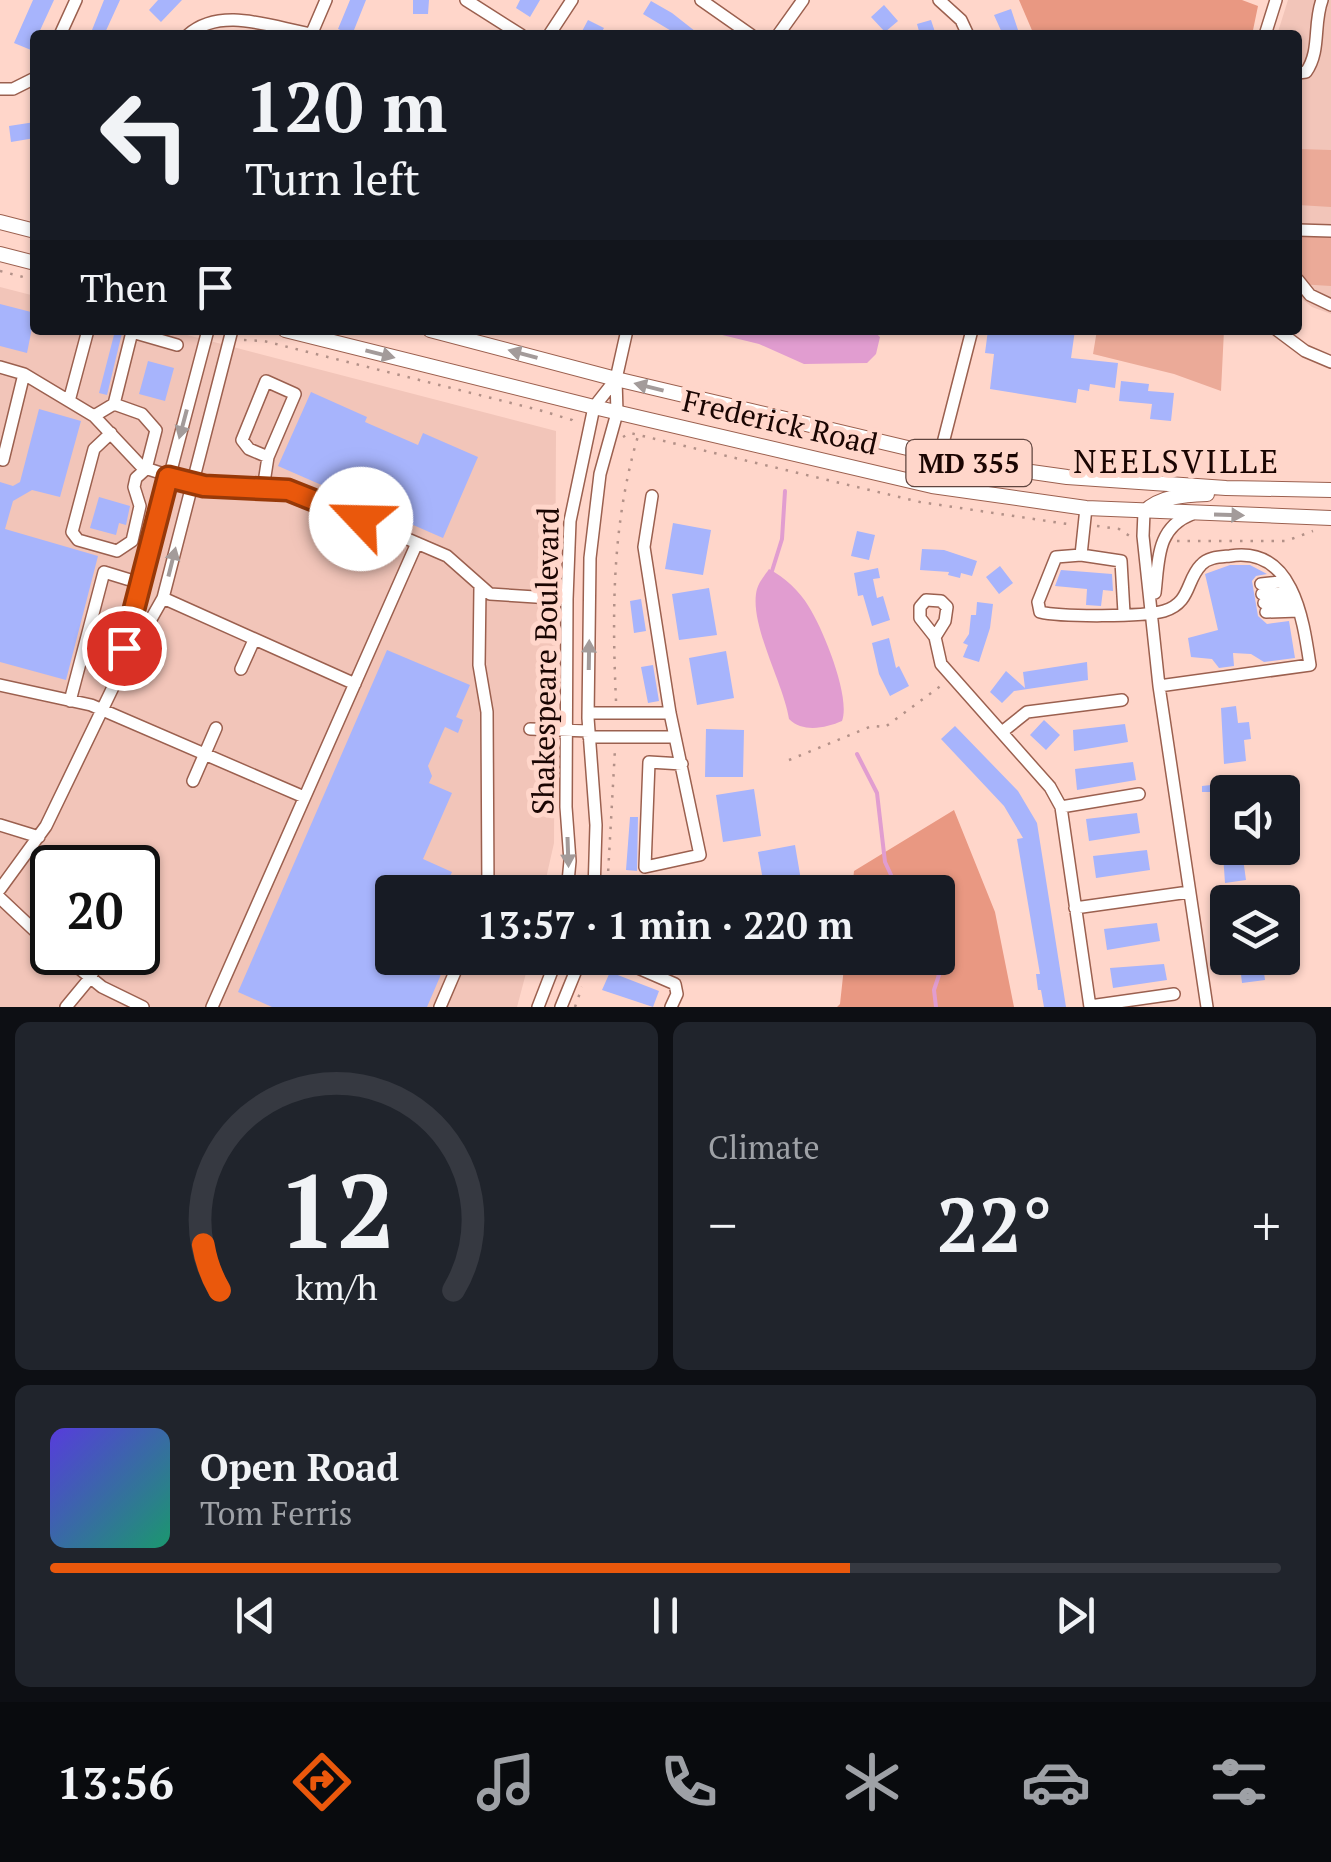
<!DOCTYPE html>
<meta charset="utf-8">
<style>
:root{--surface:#171b24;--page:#20242c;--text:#f1f3f6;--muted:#9ea1a6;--line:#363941;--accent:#ea580c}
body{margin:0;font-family:"PT Serif",serif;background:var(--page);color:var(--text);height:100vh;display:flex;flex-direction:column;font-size:38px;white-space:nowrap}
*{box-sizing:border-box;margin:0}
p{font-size:32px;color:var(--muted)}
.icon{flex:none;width:55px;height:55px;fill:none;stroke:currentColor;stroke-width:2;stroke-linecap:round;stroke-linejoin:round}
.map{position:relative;height:1007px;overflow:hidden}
.details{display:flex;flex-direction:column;gap:15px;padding:15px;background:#0d0f14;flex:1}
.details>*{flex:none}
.guide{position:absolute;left:30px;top:30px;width:1272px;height:305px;border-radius:10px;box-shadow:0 2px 8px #0004;background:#171b24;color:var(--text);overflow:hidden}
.tools{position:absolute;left:1210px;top:775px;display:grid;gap:20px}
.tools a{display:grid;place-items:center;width:90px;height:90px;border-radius:10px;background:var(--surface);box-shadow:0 2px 8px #0004;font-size:50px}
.speed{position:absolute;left:30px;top:845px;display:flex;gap:20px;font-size:50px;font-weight:700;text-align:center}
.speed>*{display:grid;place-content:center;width:130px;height:130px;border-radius:50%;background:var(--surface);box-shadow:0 2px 8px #0004;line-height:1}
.speed .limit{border:5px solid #111;border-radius:15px;background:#fff;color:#111}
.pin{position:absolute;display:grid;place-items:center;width:85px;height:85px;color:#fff;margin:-42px;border:5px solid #fff;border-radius:50%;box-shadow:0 2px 10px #0007}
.me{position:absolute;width:110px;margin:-55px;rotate:294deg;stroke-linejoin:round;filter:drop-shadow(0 0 8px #0008)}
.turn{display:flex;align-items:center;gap:35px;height:210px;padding:0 50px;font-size:45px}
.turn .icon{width:130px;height:130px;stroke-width:2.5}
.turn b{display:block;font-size:70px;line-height:85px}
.then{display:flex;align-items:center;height:95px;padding:0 50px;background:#0003;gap:20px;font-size:38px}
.big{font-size:75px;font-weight:700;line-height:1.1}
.details .widget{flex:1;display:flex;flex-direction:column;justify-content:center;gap:15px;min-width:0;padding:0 35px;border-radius:15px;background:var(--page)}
.details .dial{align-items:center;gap:0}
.dial svg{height:260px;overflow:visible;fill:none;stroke:var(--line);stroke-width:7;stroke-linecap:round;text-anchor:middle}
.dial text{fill:var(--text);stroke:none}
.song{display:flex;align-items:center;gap:30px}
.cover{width:120px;height:120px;border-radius:15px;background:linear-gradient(135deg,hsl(250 70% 55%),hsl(160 70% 35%))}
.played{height:10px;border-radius:5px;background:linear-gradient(90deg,var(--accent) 65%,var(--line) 65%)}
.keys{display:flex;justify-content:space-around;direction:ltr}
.heat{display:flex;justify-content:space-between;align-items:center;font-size:55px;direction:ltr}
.details .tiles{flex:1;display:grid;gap:15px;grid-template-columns:1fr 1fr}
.widget:last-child{grid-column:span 2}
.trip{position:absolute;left:375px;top:875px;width:580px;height:100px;border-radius:10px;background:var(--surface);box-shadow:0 2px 8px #0004;font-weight:700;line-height:100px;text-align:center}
.tab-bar{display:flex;height:160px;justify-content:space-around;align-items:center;background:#090b0e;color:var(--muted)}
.tab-bar .icon{width:70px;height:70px}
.tab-bar .current{color:var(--accent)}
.tab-bar b{font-size:45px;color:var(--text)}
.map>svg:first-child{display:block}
.built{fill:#f2c5b9;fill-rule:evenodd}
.green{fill:#ebaa98}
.forest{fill:#e99882}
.water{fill:#e19dd0}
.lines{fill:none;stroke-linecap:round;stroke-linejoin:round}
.stream{stroke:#e19dd0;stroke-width:4}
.building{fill:#a7b4fc}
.minor-casing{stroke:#9b604f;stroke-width:14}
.major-casing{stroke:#9b604f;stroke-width:16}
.path{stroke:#b39188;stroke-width:2.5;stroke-dasharray:2.5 8;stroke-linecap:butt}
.minor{stroke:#fff;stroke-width:11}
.major{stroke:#fff;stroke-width:14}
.oneway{fill:#a39b9a}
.route-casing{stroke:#983908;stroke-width:25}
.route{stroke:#ea580c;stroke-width:18}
.labels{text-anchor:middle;stroke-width:10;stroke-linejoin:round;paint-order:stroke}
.shield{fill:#ffd6ca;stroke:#5f443e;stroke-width:2.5}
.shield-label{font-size:28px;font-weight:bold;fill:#1a0502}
.street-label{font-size:30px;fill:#1a0502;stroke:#ffd6ca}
.neighbourhood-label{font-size:32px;letter-spacing:2.5px;fill:#1a0502;stroke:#ffd6ca}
</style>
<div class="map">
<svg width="1331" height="1007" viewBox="0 0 1331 1007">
<rect width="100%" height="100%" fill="#ffd6ca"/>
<path class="built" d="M 1288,0 L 1331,0 L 1331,314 L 1312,307 L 1298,296 L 1298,35 L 1277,35 Z
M 0,287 L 35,296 L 35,330 L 168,330 L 556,431 L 554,843 L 543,892 L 392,892 L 392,958 L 530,958 L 517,1007 L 0,1007 ZM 52,868 L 138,868 L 138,952 L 52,952 Z"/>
<path class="green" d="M 1298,149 L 1331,150 L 1331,207 L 1298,205 Z
M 1298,234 L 1331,235 L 1331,286 L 1298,284 Z
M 1097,330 L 1224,330 L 1221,391 L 1174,374 L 1093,354 Z"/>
<path class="forest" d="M 1019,0 L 1242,0 L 1258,6 L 1252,35 L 1034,35 Z
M 954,810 L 995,912 L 1014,1007 L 837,1007 L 840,1004 L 845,958 L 938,958 L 938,892 L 852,892 L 854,871 Z"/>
<path class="water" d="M 702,330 L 872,330 L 880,337 L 876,354 L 867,363 L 804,364 L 759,344 Z
M 769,569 C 785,578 799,590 809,607 C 823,629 851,697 842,721 C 826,728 803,733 789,719 C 784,684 748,623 757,589 C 759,582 765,575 769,569 Z"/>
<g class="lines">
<path class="stream" d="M 772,571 L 782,539 L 785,491
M 857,754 L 877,793 L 885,862 L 899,892
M 921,958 L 939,975 L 934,990 L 936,1007"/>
</g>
<path class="building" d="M 33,0 L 54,0 L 31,50 L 14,43 Z
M 104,0 L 120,0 L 104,35 L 90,35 Z
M 158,0 L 182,0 L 161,22 L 149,10 Z
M 350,0 L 366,0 L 352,35 L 338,29 Z
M 413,0 L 429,0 L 428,14 L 413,14 Z
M 520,0 L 540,0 L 530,17 L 516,8 Z
M 651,1 L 672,13 L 700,35 L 670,35 L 673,32 L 643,14 Z
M 884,5 L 898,21 L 885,32 L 871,17 Z
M 1011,9 L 1019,33 L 1003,35 L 994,15 Z
M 588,20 L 604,28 L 600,35 L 580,35 Z
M 931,20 L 936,35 L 920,35 L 917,24 Z
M 35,122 L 35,138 L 11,142 L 9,126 Z
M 0,304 L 35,313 L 27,353 L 0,346 Z
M 988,330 L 1075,330 L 1071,358 L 1118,363 L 1115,388 L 1090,384 L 1089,391 L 1078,389 L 1076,403 L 990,389 L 994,354 L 985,353 Z
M 115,331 L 122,333 L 107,395 L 99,393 Z
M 148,361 L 174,368 L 165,401 L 139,394 Z
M 1121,381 L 1149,384 L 1148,391 L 1174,393 L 1171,421 L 1150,419 L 1152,404 L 1119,401 Z
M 311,392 L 367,417 L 365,422 L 418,445 L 423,433 L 478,457 L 443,538 L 278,466 Z
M 39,409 L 81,421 L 60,497 L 32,490 L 13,501 L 5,529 L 98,556 L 66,680 L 0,662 L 0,482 L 13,486 L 20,482 Z
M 99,497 L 130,506 L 126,525 L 119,523 L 116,535 L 90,528 Z
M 673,523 L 711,530 L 703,575 L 665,569 Z
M 857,531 L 875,535 L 869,560 L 851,556 Z
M 922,549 L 944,550 L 977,561 L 972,576 L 961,573 L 960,578 L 948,575 L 949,572 L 920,570 Z
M 1230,565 L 1250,565 L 1267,574 L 1256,576 L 1252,581 L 1258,616 L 1267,624 L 1289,621 L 1295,658 L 1264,662 L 1251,654 L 1233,653 L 1234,666 L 1219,668 L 1212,659 L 1191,657 L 1188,638 L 1218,630 L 1205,574 Z
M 1000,566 L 1013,583 L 999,594 L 986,577 Z
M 878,568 L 880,578 L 873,579 L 877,598 L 883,596 L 890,620 L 872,626 L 863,595 L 858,596 L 854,573 Z
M 1061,570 L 1112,574 L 1113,591 L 1103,590 L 1101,606 L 1086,605 L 1087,589 L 1055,586 Z
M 709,588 L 717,635 L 679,640 L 672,594 Z
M 641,599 L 646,631 L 634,633 L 630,601 Z
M 977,602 L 993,604 L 990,628 L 979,662 L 963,657 L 968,645 L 963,643 L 969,634 L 971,615 L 976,615 Z
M 889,638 L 896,668 L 899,666 L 909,686 L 890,696 L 879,674 L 872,643 Z
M 387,650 L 470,685 L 456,717 L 463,720 L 458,733 L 445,727 L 428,766 L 432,776 L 429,783 L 452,793 L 423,859 L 452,872 L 443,892 L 392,892 L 392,958 L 448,958 L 427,1007 L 272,1007 L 238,992 Z
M 726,651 L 734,698 L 697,705 L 689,658 Z
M 1087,662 L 1088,680 L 1014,691 L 1002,703 L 990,692 L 1006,671 L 1025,688 L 1023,672 Z
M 653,665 L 659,701 L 648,703 L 641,667 Z
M 1236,706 L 1238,723 L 1249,722 L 1251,739 L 1244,740 L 1246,761 L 1224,764 L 1221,708 Z
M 1044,720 L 1060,735 L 1046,750 L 1030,735 Z
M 1125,724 L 1128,742 L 1074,751 L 1073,730 Z
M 955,726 L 1018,791 L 1037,823 L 1066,1007 L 1044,1007 L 1041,990 L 1038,990 L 1036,974 L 1040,974 L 1017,839 L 1023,838 L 1004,806 L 941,739 Z
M 706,729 L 744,730 L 743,777 L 705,777 Z
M 1133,762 L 1136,780 L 1077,790 L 1075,769 Z
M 1237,782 L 1238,792 L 1228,792 L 1228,817 L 1221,817 L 1219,797 L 1214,798 L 1213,792 L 1202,792 L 1202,786 Z
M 754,789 L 761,836 L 723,842 L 716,795 Z
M 1137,813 L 1140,833 L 1089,841 L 1086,819 Z
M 630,817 L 638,817 L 637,871 L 626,870 Z
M 795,845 L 803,892 L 765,892 L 758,852 Z
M 1147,850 L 1150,870 L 1096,878 L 1093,856 Z
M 1242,851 L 1246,880 L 1225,883 L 1223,854 Z
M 1157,923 L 1160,941 L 1107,950 L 1104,929 Z
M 1239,958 L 1262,958 L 1265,980 L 1242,983 Z
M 1164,964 L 1167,980 L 1113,988 L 1110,968 Z
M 610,972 L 659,991 L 653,1007 L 602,990 Z"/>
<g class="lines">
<g class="minor-casing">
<path id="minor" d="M 466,0 L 521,35
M 701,0 L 751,35
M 939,0 L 961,20 L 968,35
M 60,35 L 76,0
M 188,35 C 221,6 271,27 311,34
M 311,35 L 326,0
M 549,35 L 572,0
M 778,35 L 803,0
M 1265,35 L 1276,0
M 1298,73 L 1306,72 C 1321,51 1313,24 1322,0
M 0,89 L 13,89 L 35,78
M 1298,230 L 1331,231
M 1298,280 L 1310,295 L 1331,305
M 1277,330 L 1305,351 L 1331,362
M 0,367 L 24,374
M 69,401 L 88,330
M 94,416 L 114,404 L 132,332 L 177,345
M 111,433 L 94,449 L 72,532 L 78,540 L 117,551 L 132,541 L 140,506 L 134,487 L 136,478 L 146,469 L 156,430 L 142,414 L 114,404
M 0,459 L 3,460 L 24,374 L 94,416 L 142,467 L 204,487 L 272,489 L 303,494 L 447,556 L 490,594 L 567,599
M 932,486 L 972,330
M 263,489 L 268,457 L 295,394 L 266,381 L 242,440 L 249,449 L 268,457
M 652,496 L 644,547 L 670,713 L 700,855 L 645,867 L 649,762 L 682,764
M 1086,508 L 1081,555 L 1056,557 L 1038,602 L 1040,612 C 1060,617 1144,617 1164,611 C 1191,603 1186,580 1201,565 C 1208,557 1220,557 1230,556 C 1293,546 1303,618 1310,665 L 1159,686
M 1144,512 L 1143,536 L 1159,686 L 1207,1007
M 1081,555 L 1121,561 L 1124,613
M 1261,584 L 1280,582 L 1286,585
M 480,587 L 479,665 L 487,712 L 488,892
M 1155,593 C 1159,560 1156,528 1192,514
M 1262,594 L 1291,593
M 163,598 L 355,684
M 1264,603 L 1295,602
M 1266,612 L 1299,611
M 935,637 L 945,621 L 947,607 L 941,601 L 926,600 L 920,607 L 920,618 L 935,637 L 941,664 L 1050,787 L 1061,807 L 1090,1007
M 120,664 L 208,330
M 241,669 L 254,640
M 0,685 L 91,705 L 304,797
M 70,701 L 104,572 L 140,583
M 588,713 L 670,713
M 530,729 L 589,731
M 1002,732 L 1027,712 L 1122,700
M 589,737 L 675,737
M 193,781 L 216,728
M 1061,807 L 1139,794
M 0,825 L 39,837
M 0,889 L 46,826 L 116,681 L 163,598 L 232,330
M 567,892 L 570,861 L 566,807 L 567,599 L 570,521 L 594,407 L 616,379
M 594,892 L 596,825 L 588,718 L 590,558 L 600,474 L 617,413 L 616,379 L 627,330
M 0,898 L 52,947
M 1075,908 L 1189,892
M 59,952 L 102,987 L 143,1007
M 615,958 L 675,984 L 677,994 L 671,1007
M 1090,1006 L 1174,994
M 66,1007 L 90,978 L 104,952
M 212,1007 L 417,543
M 440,1007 L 461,958
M 538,1007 L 557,958
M 561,1007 L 581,958"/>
</g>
<g class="major-casing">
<path id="major" d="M 0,222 L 35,231
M 0,254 L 35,263
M 285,330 L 594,407 L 932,486 L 1086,508 L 1331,518
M 430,330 L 616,379 L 975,464 L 1067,477 L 1226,488 L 1331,490
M 1144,512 C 1161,496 1184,495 1207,494"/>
</g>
<path class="path" d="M 0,271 L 35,280
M 244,340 L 264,341 L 539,410 L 572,420 L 577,426
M 623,437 L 630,433 L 647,437 L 920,502 L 1074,525
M 1097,526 L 1119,529 L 1131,537
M 1177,541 L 1286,541 L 1313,531
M 616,701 C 612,611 612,524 638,436
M 789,760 L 872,726 L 885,727 L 942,685
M 607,892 L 615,749
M 575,1007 L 582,987"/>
<use href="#minor" class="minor"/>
<use href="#major" class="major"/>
</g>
<defs><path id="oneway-solid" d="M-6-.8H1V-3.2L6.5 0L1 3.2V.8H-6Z" transform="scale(2.5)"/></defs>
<g class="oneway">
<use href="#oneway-solid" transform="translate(380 354) rotate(14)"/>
<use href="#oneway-solid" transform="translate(523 354) rotate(-165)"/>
<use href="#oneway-solid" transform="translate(649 387) rotate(-166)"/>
<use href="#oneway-solid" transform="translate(183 424) rotate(105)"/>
<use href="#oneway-solid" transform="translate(1229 515) rotate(2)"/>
<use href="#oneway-solid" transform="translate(172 562) rotate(-76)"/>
<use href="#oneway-solid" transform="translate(589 655) rotate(-89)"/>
<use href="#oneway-solid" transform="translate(568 852) rotate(88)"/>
</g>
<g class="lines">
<g class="route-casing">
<path id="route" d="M 124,648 L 168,477 L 204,486 L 288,490 L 361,519"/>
</g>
<use href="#route" class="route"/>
</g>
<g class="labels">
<rect class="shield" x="906.5" y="440" width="125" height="46" rx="8"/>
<g class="shield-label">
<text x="969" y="473">MD 355</text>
</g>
<g class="street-label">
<text transform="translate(780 423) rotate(13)" y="10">Frederick Road</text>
<text transform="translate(546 661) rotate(-89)" y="10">Shakespeare Boulevard</text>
</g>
<g class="neighbourhood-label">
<text x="1177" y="473">NEELSVILLE</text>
</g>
</g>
</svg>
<div class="tools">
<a><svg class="icon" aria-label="sound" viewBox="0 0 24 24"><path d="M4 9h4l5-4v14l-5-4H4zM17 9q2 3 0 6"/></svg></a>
<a><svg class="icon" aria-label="layers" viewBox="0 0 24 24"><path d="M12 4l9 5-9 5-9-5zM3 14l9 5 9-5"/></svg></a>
</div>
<div class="speed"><div class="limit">20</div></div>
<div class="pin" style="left:124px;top:648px;background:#d93025"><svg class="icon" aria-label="arrive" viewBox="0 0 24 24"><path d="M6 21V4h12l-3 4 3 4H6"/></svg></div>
<svg class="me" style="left:361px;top:519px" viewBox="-20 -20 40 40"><circle r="19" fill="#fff"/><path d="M0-13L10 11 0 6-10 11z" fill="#ea580c"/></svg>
<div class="trip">13:57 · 1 min · 220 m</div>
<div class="guide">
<div class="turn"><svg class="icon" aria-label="left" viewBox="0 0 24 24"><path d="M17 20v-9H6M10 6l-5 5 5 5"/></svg><div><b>120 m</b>Turn left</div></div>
<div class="then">Then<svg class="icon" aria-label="arrive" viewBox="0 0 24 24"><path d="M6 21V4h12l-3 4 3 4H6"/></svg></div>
</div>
</div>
<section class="details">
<div class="tiles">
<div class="widget dial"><svg viewBox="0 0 100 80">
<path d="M14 69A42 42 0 1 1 86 69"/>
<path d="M14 69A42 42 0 0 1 9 55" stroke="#ea580c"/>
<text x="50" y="56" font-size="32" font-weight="700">12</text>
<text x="50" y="72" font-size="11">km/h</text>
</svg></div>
<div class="widget"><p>Climate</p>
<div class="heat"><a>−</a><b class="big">22°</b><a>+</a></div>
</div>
<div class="widget">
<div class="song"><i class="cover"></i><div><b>Open Road</b><p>Tom Ferris</p></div></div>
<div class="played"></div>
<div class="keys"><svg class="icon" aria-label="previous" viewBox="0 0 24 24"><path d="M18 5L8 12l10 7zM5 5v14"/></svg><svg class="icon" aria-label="pause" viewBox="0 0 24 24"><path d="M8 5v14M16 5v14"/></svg><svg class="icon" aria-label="next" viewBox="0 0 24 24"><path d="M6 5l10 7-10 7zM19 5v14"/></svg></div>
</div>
</div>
</section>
<nav class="tab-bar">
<b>13:56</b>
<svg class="icon current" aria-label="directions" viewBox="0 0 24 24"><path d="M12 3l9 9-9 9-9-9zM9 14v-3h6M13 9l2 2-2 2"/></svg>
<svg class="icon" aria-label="music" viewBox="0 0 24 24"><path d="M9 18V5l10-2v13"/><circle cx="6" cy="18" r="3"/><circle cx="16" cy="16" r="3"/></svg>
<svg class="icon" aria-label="phone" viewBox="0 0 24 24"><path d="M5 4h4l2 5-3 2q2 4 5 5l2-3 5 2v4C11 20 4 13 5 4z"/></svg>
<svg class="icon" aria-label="climate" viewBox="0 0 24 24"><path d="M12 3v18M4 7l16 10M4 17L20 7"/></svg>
<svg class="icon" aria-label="car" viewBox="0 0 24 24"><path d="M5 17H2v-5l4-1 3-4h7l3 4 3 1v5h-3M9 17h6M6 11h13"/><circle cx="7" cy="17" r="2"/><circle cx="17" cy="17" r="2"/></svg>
<svg class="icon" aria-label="filters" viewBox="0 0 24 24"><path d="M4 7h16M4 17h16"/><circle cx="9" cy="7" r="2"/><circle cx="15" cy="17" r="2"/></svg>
</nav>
